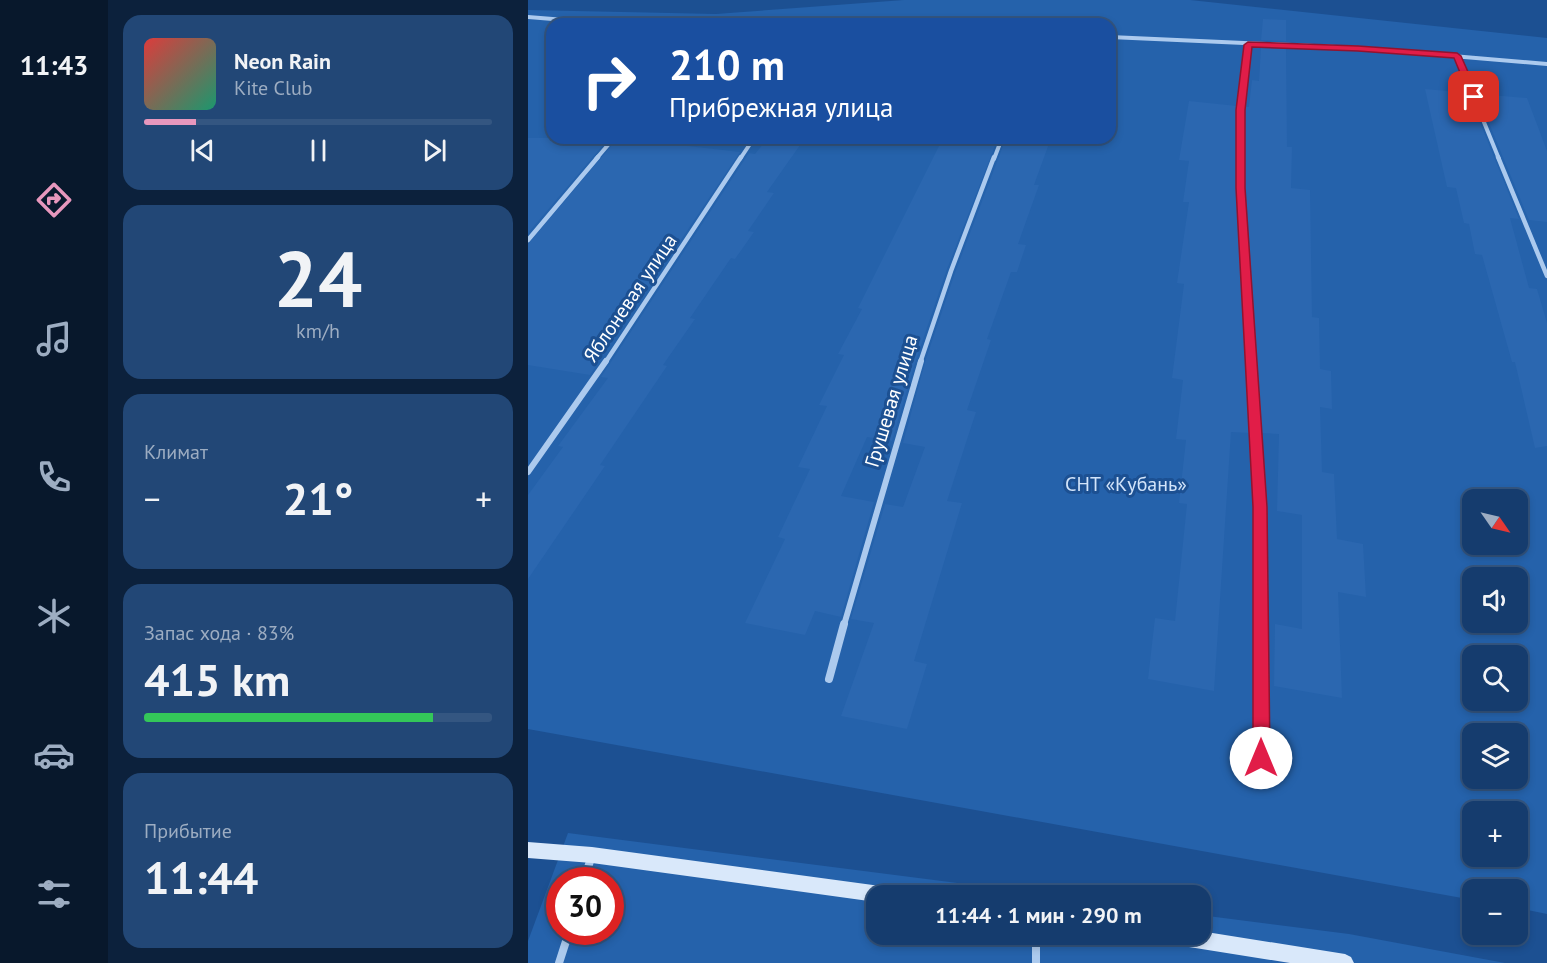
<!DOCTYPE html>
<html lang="ru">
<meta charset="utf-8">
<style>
:root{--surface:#153c6e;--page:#224776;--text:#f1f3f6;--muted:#9dadc2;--line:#345681;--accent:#e797bd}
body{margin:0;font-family:"PT Sans",sans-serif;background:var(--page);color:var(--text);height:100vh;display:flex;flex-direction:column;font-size:22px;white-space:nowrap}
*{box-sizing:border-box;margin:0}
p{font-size:20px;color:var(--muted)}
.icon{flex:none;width:33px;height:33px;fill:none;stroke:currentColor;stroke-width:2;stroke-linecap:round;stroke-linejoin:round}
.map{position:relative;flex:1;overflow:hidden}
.side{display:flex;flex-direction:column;gap:15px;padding:15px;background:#0c213c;width:420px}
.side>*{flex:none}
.top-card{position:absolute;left:18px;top:18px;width:570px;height:126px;border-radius:18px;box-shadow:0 3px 9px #0003,0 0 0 2px var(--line);background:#1a4fa0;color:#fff;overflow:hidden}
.needle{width:39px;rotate:124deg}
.buttons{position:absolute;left:934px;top:489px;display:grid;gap:12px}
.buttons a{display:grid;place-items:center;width:66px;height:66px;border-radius:12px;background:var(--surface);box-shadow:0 3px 9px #0003,0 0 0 2px var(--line);font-size:30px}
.speed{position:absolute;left:18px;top:867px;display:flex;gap:12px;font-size:30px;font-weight:700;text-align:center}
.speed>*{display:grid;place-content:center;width:78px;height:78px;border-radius:50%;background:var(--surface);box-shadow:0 3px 9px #0003,0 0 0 2px var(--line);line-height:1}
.speed .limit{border:9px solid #d22;background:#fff;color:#111}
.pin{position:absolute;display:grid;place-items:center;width:51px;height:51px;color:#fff;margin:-26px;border-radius:12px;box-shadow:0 3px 9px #0006}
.me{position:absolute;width:66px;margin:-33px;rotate:0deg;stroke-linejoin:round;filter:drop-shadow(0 0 4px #0008)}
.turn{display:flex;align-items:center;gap:21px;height:126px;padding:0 24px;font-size:27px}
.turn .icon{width:78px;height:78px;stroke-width:2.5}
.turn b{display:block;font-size:42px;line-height:51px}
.big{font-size:45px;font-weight:700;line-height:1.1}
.side .tile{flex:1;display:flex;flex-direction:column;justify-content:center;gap:9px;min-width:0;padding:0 21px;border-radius:18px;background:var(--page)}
.side .dial{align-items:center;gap:0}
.dial b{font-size:78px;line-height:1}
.song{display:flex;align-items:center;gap:18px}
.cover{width:72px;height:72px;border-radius:9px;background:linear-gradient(135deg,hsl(0 70% 55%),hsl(160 70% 35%))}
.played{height:6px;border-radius:3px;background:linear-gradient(90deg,var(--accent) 15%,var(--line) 15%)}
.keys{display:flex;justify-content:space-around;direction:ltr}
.heat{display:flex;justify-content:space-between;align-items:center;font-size:33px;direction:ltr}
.charge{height:9px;border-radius:4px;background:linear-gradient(90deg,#34c759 83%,var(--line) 0)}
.trip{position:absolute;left:338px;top:885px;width:345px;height:60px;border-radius:18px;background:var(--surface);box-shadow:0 3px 9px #0003,0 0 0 2px var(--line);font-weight:700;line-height:60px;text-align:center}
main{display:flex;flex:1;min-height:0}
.tab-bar{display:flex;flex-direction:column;width:108px;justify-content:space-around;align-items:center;background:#08182c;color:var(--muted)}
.tab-bar .icon{width:42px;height:42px}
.tab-bar .current{color:var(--accent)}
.tab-bar b{font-size:27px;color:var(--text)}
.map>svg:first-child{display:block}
.green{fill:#2562ab;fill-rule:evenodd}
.building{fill:#2b67b0}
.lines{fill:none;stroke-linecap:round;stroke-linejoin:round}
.street-far3{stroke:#accaee;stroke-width:4}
.street-far2{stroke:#accaee;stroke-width:4.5}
.street-far1{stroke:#accaee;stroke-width:6}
.street{stroke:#accaee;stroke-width:8}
.secondary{fill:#d9e8fa;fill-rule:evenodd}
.route{fill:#e11d48;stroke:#92132f;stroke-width:1.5}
.labels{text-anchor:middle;stroke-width:6;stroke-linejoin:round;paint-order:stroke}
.street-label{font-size:20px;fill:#fff;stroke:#1c5092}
.park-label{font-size:20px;fill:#d2e4fa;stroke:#1c5092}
</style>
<main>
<nav class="tab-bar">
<b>11:43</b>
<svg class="icon current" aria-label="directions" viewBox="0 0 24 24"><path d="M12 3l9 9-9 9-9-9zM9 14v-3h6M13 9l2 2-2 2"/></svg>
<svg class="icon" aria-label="music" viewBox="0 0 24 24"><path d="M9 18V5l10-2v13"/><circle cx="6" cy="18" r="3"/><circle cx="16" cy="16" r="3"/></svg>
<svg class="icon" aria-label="phone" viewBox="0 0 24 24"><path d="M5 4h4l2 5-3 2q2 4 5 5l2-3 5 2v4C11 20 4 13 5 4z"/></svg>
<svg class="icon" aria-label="climate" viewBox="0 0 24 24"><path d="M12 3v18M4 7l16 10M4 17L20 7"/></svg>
<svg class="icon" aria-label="car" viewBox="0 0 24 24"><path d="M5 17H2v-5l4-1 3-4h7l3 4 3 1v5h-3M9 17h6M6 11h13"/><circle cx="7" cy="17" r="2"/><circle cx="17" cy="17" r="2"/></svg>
<svg class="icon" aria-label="filters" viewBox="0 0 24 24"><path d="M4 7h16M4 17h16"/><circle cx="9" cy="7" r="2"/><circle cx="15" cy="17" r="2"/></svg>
</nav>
<section class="side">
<div class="tile">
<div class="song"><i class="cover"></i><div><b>Neon Rain</b><p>Kite Club</p></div></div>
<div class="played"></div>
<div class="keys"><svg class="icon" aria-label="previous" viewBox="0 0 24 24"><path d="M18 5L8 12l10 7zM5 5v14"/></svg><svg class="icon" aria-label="pause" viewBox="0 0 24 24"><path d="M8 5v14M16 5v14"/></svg><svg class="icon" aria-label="next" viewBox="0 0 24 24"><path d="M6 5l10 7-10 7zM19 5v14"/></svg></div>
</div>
<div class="tile dial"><b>24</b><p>km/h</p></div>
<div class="tile"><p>Климат</p>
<div class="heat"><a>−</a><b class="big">21°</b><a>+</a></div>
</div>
<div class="tile"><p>Запас хода · 83%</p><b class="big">415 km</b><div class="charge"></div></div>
<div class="tile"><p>Прибытие</p><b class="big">11:44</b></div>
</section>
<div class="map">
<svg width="1019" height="963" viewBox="0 0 1019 963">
<rect width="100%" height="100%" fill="#1c5092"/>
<path class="green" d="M 376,0 L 662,0 L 1019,38 L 1019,914 L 990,908 L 990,890 L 945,890 L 945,900 L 0,729 L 0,10 L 188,14 ZM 24,24 L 582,24 L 582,138 L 24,138 ZM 945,500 L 990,500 L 990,544 L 945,544 ZM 945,578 L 990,578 L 990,622 L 945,622 ZM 945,656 L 990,656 L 990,700 L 945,700 ZM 945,734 L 990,734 L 990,778 L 945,778 ZM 945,812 L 990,812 L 990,856 L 945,856 Z
M 40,833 L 523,895 L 348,896 L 348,934 L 672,934 L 672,915 L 821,934 L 977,963 L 0,963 L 0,941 ZM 32,880 L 82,880 L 82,932 L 32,932 Z"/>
<path class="building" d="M 735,19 L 758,20 L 758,41 L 733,40 Z
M 733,48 L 758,49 L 759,147 L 764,147 L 763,188 L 782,190 L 784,317 L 791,318 L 792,369 L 803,371 L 804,409 L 792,407 L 794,472 L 806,474 L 809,539 L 835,544 L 838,597 L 810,592 L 814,698 L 746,686 L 747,624 L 774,629 L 774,515 L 749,511 L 751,434 L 733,433 L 716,156 L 718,107 L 721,107 L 724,80 L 731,81 Z
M 897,89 L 940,93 L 991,219 L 982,218 L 1001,288 L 1009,289 L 1019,323 L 1019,446 L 1007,448 L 987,362 L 984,362 L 954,255 L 947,254 L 941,224 L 936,223 L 928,188 L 919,187 Z
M 949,94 L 999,98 L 1019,151 L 1019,222 L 1001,220 Z
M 661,101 L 709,106 L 708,188 L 722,433 L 703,432 L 686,691 L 620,679 L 627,618 L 647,621 L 659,504 L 651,503 L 658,440 L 648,439 L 655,380 L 644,378 L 656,284 L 649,283 L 661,202 L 655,202 L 661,161 L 651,160 Z
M 0,138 L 81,138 L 0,233 Z
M 90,138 L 212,152 L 62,375 L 0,365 L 0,244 Z
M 240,138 L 277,138 L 239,192 L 246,193 L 220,231 L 226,232 L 207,259 L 203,258 L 162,318 L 167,319 L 135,365 L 139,366 L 72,465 L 77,466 L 0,579 L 0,495 L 35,447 L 30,446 L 80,378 L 73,377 L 221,153 L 227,154 Z
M 415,138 L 470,138 L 419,269 L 388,360 L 364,441 L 339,437 L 313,496 L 346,502 L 313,617 L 287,611 L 277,635 L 217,623 L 257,539 L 250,537 L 282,469 L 270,467 L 299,406 L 291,405 L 316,355 L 310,354 L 334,309 L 330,308 Z
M 478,138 L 523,138 L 506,185 L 511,185 L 490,244 L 498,245 L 489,272 L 483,272 L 459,339 L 463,340 L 439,410 L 448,412 L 419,501 L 434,503 L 386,661 L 399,664 L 379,729 L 313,716 L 346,623 L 323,619 L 357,504 L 375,507 L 397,447 L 375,443 L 398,359 L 427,273 Z"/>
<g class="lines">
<path class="street-far3" d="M 0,17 L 86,24
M 582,37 L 830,48 L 1019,64
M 929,56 L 971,159
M 68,159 L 86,138
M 212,159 L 226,138
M 466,159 L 474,138
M 712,159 L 713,110 L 720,45"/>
<path class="street-far2" d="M 712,157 L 712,188 L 723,363
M 970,157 L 1019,276
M 0,240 L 70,157
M 77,363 L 213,157
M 392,363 L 423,271 L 466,157"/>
<path class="street-far1" d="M 723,361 L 732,507 L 732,625
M 0,472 L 78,361
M 316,625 L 393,361"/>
<path class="street" d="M 732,624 L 733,757
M 301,679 L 316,624
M 56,880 L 64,855
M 508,934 L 508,963
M 31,963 L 41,932"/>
<path class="secondary" d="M 0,842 L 64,847 L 367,888 L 373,890 L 375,896 L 348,896 L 348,902 L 64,863 L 0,858 Z
M 672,931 L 817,954 L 823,957 L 826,963 L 762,963 L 636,943 L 630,940 L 628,934 L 672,934 Z"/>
</g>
<path class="route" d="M 720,42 L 830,46 L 929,53 L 933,56 L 951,97 L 946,100 L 942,97 L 926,58 L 830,51 L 724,47 L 717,110 L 717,188 L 739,507 L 742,758 L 739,764 L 733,766 L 727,764 L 725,758 L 725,507 L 708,188 L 708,110 L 716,45 Z"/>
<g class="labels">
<g class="street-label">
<text transform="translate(102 298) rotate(-56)" y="7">Яблоневая улица</text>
<text transform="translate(363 401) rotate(-73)" y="7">Грушевая улица</text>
</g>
<g class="park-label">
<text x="598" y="491">СНТ «Кубань»</text>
</g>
</g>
</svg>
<div class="buttons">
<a><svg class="needle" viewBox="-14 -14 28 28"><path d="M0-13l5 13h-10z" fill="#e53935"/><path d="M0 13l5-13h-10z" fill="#9dadc2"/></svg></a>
<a><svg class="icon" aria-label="sound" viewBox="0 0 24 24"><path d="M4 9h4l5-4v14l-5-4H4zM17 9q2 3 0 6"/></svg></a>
<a><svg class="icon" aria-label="search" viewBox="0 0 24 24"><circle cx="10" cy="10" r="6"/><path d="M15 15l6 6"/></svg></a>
<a><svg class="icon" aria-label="layers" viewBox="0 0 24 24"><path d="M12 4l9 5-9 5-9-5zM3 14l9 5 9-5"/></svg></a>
<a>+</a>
<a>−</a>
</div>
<div class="speed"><div class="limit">30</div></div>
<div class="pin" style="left:946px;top:97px;background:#d93025"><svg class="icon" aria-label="arrive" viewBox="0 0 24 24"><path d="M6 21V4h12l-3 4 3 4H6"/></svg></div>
<svg class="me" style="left:733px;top:758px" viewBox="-20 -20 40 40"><circle r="19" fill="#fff"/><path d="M0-13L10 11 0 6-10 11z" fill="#e11d48"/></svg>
<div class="trip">11:44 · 1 мин · 290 m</div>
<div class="top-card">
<div class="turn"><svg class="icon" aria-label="right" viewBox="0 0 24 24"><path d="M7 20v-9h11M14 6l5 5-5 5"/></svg><div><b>210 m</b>Прибрежная улица</div></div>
</div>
</div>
</main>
